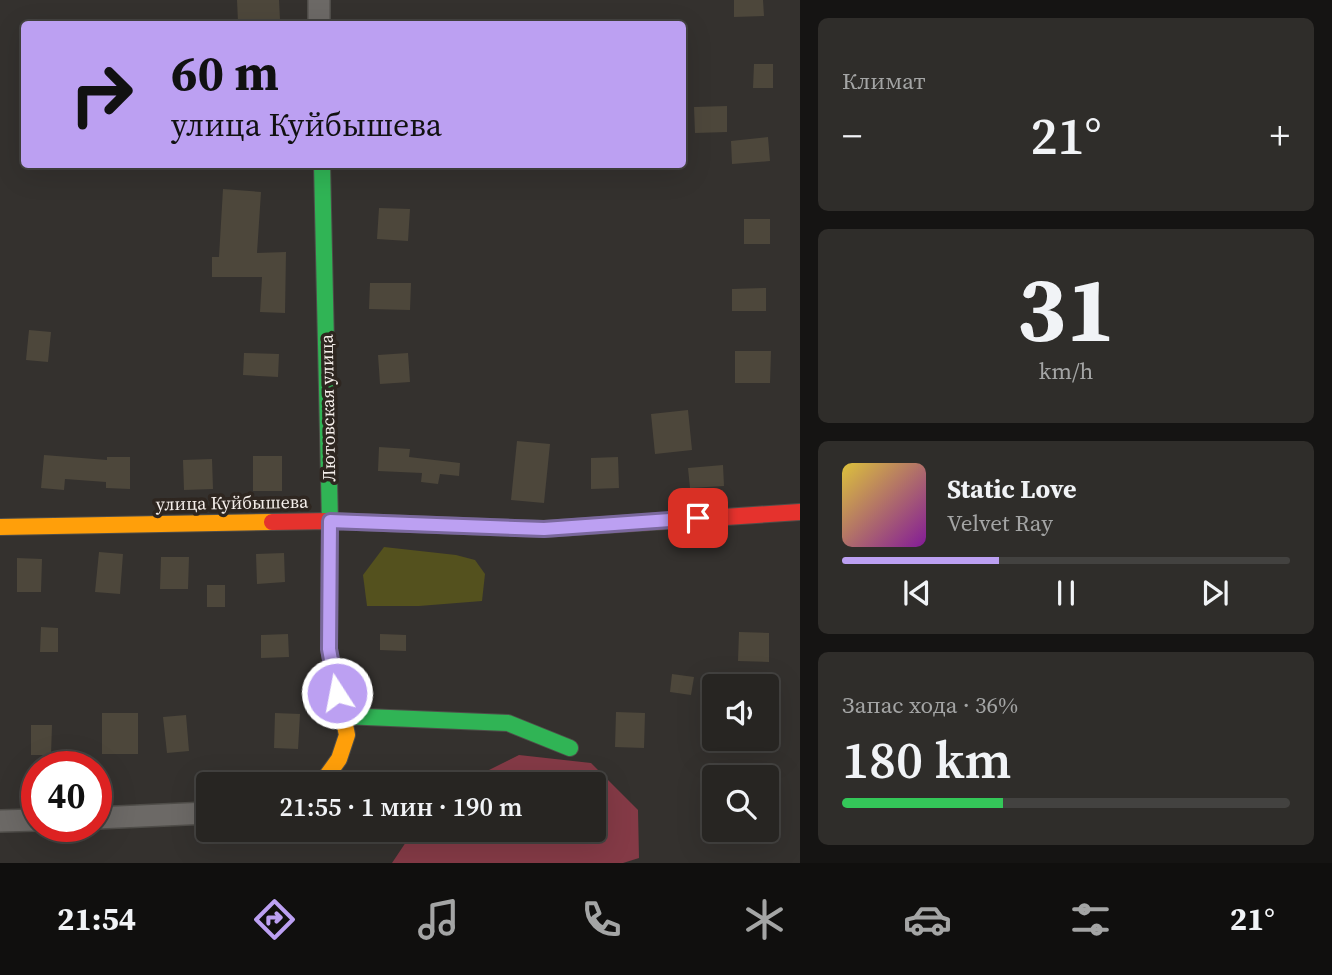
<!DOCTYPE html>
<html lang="ru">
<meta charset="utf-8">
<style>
:root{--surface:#272522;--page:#2f2d2a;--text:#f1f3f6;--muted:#a4a5a5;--line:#434240;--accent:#bca0f2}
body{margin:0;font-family:"Source Serif 4",serif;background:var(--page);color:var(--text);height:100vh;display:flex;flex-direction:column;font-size:26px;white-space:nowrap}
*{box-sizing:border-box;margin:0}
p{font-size:23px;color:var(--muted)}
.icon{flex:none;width:38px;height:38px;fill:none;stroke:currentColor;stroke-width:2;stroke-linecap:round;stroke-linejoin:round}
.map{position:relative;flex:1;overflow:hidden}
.sheet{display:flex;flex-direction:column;gap:18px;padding:18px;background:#151413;width:532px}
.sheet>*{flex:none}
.hud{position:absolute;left:21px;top:21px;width:665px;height:147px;border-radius:7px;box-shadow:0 7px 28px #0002,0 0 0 2px var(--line);background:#bca0f2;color:#111;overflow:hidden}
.fabs{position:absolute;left:702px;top:674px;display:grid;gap:14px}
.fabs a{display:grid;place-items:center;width:77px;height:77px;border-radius:7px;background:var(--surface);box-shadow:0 7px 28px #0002,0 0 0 2px var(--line);font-size:35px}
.speed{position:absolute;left:21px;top:751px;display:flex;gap:14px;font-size:35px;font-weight:700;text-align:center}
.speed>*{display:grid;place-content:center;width:91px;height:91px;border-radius:50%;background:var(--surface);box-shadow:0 7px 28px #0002,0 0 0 2px var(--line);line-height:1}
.speed .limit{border:10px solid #d22;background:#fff;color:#111}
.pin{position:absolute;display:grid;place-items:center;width:60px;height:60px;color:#fff;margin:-30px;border-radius:14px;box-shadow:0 4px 10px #0006}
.me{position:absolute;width:77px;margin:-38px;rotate:349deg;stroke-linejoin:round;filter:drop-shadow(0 0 5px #0008)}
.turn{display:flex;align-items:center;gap:24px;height:147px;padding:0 35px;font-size:32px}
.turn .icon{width:91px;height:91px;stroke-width:2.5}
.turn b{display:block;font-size:49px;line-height:60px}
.big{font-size:52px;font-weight:600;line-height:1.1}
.sheet .tile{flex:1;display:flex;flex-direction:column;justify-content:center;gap:10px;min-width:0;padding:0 24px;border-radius:10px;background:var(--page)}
.sheet .dial{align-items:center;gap:0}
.dial b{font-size:91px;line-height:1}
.song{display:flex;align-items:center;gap:21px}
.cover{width:84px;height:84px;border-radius:10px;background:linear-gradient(135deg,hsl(50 70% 55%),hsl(290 70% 35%))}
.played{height:7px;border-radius:4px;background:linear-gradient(90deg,var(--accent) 35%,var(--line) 35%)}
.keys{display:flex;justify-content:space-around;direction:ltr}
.heat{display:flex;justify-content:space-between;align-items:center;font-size:38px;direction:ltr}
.charge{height:10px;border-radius:5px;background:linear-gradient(90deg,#34c759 36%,var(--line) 0)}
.trip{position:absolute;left:196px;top:772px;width:410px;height:70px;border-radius:7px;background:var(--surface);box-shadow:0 7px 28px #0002,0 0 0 2px var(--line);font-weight:600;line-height:70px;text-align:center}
.dock{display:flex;height:112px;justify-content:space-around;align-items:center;background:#100f0e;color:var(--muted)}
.dock .icon{width:49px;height:49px}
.dock .selected{color:var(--accent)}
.dock b{font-size:32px;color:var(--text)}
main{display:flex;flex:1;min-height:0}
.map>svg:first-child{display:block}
.green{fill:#843a46}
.water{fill:#54511e}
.building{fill:#4d473b}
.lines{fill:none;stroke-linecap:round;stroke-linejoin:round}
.street-casing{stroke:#4f4d49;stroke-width:24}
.fast-casing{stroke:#4f4d49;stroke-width:18}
.slow-casing{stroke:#4f4d49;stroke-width:18}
.jam-casing{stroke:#4f4d49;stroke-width:18}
.street{stroke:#6c6966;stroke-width:21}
.fast{stroke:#30b455;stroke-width:16}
.slow{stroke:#ff9f0a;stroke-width:16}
.jam{stroke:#e5322d;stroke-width:16}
.route-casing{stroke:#7a689d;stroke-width:18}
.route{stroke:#bca0f2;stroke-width:12}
.labels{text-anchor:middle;stroke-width:7;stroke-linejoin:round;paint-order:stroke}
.street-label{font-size:18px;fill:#f5efeb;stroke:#2e2620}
</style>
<main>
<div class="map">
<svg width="800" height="863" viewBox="0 0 800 863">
<rect width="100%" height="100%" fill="#34312e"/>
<path class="green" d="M 519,755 L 591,763 L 638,810 L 639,858 L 623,863 L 392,863 L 414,830 L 593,830 L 593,784 L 461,784 Z"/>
<path class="water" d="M 384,547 L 456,555 L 475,560 L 485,574 L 482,601 L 419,606 L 367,606 L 363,575 Z"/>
<path class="building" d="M 237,0 L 279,0 L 280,20 L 238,22 Z
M 734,0 L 763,0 L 764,16 L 734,17 Z
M 754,64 L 773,64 L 773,88 L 753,88 Z
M 727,106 L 727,132 L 695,133 L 694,107 Z
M 768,137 L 770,161 L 732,164 L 731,141 Z
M 223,189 L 261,192 L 257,253 L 286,252 L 285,313 L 260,312 L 262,277 L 212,277 L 212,257 L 219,257 Z
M 379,208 L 410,209 L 408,241 L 377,239 Z
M 744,219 L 770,219 L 770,244 L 744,244 Z
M 370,283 L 411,283 L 410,310 L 369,309 Z
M 766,288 L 766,311 L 732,311 L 732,289 Z
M 29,330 L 51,332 L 48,362 L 26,360 Z
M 735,351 L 771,351 L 770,383 L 735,383 Z
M 244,353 L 279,354 L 278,377 L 243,375 Z
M 408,353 L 410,382 L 380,384 L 378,355 Z
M 688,410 L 692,450 L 655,454 L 651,414 Z
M 517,441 L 550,444 L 544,503 L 511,500 Z
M 379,447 L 410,449 L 409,457 L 460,463 L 459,476 L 440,474 L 438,484 L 421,482 L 422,473 L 378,471 Z
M 44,455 L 107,460 L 107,457 L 130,457 L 130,489 L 106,488 L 106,482 L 65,479 L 64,490 L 41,488 Z
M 253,456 L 282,456 L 282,491 L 253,491 Z
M 618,457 L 619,488 L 591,489 L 591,458 Z
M 212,459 L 213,489 L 184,490 L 183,460 Z
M 723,465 L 724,486 L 690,488 L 688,468 Z
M 99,552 L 123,554 L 120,594 L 95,592 Z
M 284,553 L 285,582 L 257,584 L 256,554 Z
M 161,557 L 189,557 L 188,589 L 160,589 Z
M 17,558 L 42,559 L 41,592 L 17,592 Z
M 207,585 L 225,585 L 225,607 L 207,607 Z
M 41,627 L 58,628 L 58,652 L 40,652 Z
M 739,632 L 769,633 L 769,662 L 738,661 Z
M 288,634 L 289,657 L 261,658 L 261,635 Z
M 380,634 L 406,635 L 406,651 L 380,650 Z
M 672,674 L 694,677 L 691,695 L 670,692 Z
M 616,712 L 645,713 L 644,748 L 615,747 Z
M 102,713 L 138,713 L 138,754 L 102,754 Z
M 275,713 L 300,714 L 298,749 L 274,748 Z
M 186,715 L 189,751 L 167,753 L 163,717 Z
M 31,725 L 52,725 L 51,755 L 31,755 Z"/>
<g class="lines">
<g class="street-casing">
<path id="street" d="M 319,0 L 319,24
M 96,818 L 208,813
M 0,821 L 37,820"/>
</g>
<g class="fast-casing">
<path id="fast" d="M 322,164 L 330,524
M 343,716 L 508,723 L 570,748"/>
</g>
<g class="slow-casing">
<path id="slow" d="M 0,527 L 272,522
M 321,784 L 339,759 L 347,735 L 329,649 L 330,524"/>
</g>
<g class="jam-casing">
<path id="jam" d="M 272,522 L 330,521 L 544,529 L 800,512"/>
</g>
<use href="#street" class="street"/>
<use href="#fast" class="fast"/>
<use href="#slow" class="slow"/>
<use href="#jam" class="jam"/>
</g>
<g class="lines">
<g class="route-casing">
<path id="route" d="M 337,693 L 329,649 L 330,521 L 544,529 L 698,518"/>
</g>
<use href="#route" class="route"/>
</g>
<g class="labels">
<g class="street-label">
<text transform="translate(328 408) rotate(-91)" y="6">Лютовская улица</text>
<text transform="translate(232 503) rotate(-1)" y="6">улица Куйбышева</text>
</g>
</g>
</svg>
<div class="fabs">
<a><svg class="icon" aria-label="sound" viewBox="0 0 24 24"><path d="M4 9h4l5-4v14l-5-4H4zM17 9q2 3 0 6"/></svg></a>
<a><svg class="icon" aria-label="search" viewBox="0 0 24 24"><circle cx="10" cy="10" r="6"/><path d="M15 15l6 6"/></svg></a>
</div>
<div class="speed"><div class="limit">40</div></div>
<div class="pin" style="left:698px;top:518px;background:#d93025"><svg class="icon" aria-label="arrive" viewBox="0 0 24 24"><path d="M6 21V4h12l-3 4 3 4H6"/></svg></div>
<svg class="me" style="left:337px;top:693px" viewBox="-20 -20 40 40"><circle r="17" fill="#bca0f2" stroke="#fff" stroke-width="3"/><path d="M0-11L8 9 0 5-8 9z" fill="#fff"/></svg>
<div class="trip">21:55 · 1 мин · 190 m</div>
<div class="hud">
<div class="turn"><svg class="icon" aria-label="right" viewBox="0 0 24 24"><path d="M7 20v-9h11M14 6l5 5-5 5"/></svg><div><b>60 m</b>улица Куйбышева</div></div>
</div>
</div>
<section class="sheet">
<div class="tile"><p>Климат</p>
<div class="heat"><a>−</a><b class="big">21°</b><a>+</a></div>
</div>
<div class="tile dial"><b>31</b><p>km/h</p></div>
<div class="tile">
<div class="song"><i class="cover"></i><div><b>Static Love</b><p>Velvet Ray</p></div></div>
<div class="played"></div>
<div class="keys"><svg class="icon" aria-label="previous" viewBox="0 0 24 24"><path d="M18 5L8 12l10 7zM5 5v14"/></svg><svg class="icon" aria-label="pause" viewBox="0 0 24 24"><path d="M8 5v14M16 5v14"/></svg><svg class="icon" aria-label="next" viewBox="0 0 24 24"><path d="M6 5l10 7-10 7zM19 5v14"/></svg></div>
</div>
<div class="tile"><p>Запас хода · 36%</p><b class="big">180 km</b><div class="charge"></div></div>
</section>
</main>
<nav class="dock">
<b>21:54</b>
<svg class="icon selected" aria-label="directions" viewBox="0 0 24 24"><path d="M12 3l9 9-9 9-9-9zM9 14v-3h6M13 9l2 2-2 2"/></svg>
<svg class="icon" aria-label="music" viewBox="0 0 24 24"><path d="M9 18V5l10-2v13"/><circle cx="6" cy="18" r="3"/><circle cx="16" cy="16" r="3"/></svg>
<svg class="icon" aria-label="phone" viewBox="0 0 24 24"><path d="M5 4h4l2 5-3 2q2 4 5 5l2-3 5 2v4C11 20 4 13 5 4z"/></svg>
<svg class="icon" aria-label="climate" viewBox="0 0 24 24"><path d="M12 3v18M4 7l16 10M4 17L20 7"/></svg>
<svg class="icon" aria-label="car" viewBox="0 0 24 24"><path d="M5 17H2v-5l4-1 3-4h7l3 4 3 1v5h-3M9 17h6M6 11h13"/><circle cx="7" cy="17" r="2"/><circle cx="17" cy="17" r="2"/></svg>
<svg class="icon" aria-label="filters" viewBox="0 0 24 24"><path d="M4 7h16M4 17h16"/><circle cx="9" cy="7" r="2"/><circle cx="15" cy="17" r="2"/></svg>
<b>21°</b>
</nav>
